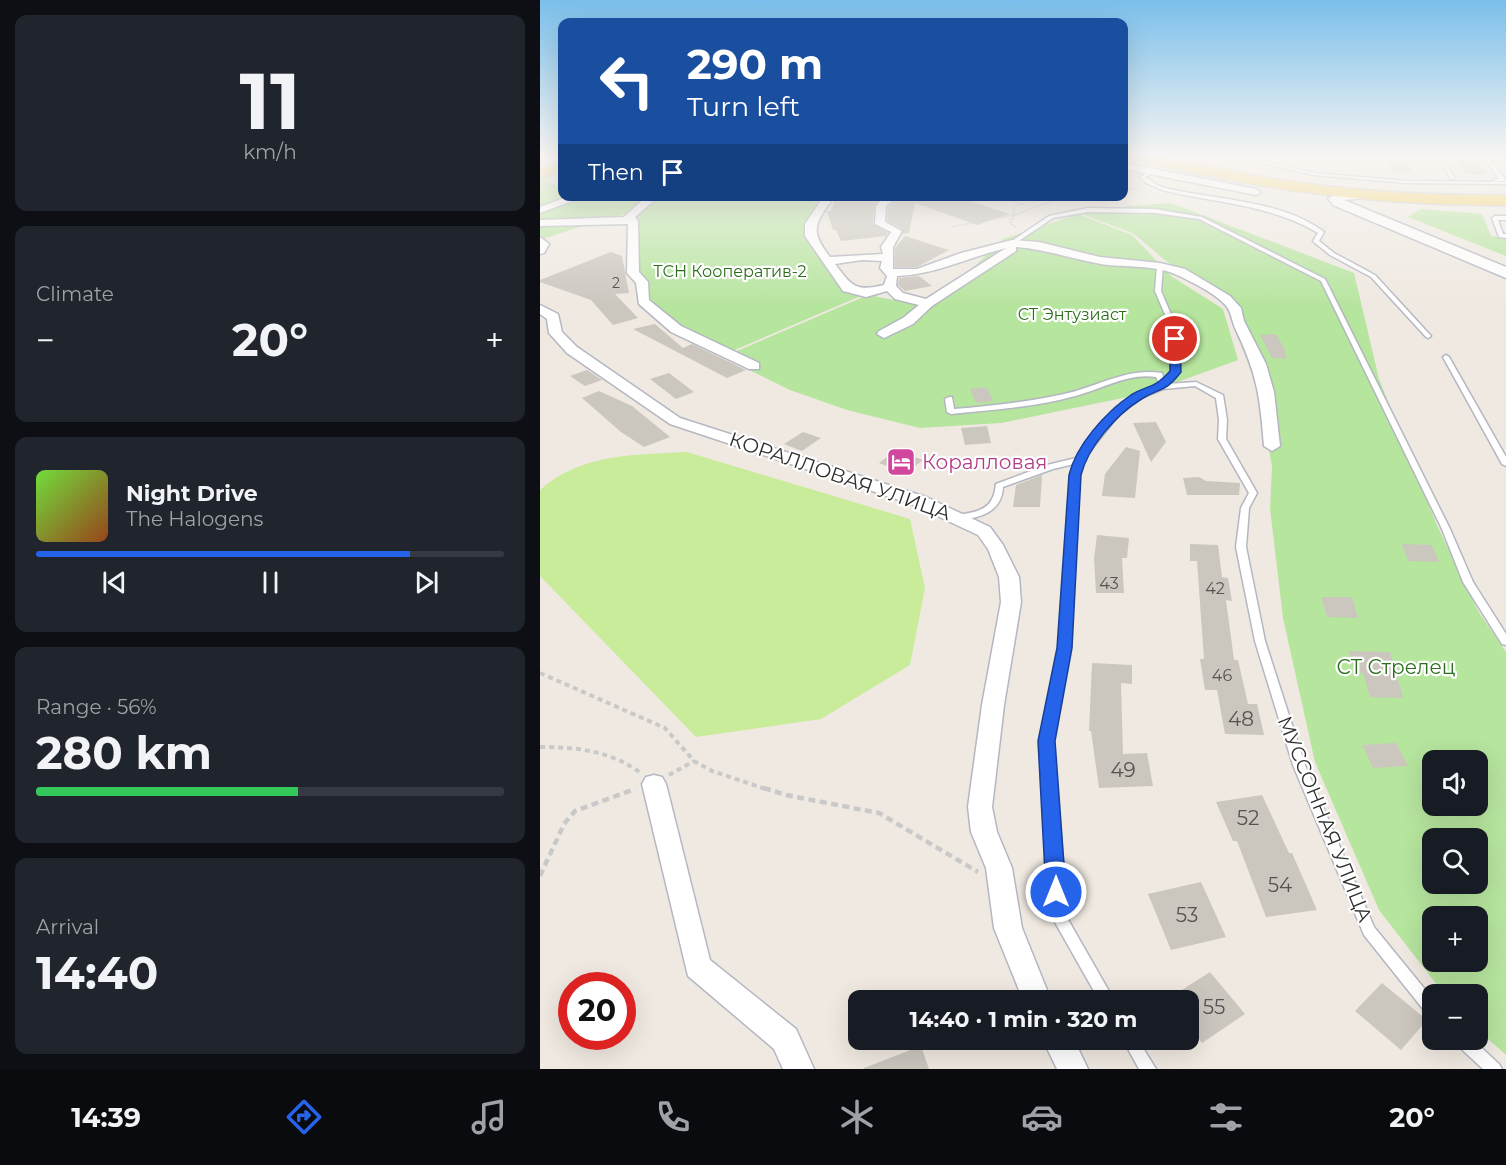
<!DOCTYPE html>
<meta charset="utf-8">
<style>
:root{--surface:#171b24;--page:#20242c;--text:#f1f3f6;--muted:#9ea1a6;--line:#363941;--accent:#2563eb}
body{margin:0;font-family:Montserrat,sans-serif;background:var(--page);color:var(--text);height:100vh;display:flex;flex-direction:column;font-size:22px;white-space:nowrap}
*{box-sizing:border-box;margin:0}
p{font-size:20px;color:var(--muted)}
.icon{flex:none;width:33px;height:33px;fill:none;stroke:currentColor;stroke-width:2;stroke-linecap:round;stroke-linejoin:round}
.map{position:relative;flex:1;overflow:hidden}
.panel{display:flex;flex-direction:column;gap:15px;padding:15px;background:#0d0f14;width:540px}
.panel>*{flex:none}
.banner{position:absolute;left:18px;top:18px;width:570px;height:183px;border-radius:12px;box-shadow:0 6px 24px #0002;background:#1a4fa0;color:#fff;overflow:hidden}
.buttons{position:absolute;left:882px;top:750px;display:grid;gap:12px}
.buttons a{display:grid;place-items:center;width:66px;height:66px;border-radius:12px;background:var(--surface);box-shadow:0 6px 24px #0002;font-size:30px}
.speed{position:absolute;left:18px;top:972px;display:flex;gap:12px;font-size:30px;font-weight:700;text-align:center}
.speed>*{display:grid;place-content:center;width:78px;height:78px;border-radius:50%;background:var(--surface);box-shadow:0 6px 24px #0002;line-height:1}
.speed .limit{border:9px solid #d22;background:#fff;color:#111}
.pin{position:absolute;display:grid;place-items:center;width:51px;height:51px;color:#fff;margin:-26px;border:3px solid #fff;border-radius:50%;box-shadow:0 2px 6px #0007}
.me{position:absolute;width:66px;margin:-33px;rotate:0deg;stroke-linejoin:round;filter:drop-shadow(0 0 4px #0008)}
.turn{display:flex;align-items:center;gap:21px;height:126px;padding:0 30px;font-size:27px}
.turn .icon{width:78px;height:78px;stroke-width:2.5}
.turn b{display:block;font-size:42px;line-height:51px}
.then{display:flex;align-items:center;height:57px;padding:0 30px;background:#0003;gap:12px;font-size:22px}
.big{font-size:45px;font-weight:700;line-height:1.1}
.panel .card{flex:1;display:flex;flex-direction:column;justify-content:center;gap:9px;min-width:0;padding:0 21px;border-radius:12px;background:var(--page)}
.panel .dial{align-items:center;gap:0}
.dial b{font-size:78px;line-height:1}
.song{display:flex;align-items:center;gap:18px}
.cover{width:72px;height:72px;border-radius:9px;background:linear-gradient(135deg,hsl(100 70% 55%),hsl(20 70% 35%))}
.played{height:6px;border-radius:3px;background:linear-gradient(90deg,var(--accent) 80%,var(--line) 80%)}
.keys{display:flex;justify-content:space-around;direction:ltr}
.heat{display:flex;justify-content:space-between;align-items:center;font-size:33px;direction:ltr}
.charge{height:9px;border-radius:4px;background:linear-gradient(90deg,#34c759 56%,var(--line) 0)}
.trip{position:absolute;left:308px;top:990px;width:351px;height:60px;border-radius:12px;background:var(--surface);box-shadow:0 6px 24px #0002;font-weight:700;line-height:60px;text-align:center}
.dock{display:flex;height:96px;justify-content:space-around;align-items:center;background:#090b0e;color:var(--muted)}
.dock .icon{width:42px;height:42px}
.dock .active{color:var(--accent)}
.dock b{font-size:27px;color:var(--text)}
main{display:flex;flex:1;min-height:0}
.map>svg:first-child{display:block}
.green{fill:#b6e59e;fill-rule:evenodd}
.pitch{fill:#c9ec9a}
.building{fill:#cbc7bf}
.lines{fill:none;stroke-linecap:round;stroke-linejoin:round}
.service-casing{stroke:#b4b7c1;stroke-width:3}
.minor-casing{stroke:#b4b7c1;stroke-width:3}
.secondary-casing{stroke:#b4b7c1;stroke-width:3}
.primary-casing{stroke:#c9c9c9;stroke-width:3}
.path-far2{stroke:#c9c9c9;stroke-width:1.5;stroke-dasharray:2 1.5;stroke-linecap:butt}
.path-far1{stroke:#c9c9c9;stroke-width:4;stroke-dasharray:5 4;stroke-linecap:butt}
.path{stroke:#c9c9c9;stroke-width:4.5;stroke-dasharray:7 4.5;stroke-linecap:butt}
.service{fill:#fff;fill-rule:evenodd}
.minor{fill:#fff;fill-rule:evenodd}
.secondary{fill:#fff;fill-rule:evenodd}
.primary{fill:#f2d163;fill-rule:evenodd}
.route{fill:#2563eb;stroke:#184099;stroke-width:1.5}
.labels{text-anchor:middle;stroke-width:4.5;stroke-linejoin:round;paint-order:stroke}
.far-number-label{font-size:14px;fill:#555452}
.far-park-label{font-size:16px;fill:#2c6e1b;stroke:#fff}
.number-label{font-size:16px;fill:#555452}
.hotel-label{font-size:20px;fill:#b23c85;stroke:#fff;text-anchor:start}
.street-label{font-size:20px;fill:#2e2e2e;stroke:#fff}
.park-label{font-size:20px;fill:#2c6e1b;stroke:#fff}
.near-number-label{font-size:20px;fill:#555452}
</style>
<main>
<section class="panel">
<div class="card dial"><b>11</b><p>km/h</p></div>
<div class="card"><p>Climate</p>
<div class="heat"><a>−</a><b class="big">20°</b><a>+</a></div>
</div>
<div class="card">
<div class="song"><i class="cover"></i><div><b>Night Drive</b><p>The Halogens</p></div></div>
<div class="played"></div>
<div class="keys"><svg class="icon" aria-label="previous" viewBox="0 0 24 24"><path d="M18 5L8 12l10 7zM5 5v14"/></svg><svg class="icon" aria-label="pause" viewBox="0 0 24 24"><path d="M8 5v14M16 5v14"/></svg><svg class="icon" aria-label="next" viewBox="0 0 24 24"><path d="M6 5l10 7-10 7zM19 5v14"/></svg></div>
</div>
<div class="card"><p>Range · 56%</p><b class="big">280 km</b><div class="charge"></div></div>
<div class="card"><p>Arrival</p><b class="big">14:40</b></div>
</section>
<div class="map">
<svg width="966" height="1069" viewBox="0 0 966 1069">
<rect width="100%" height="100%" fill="#efe9e1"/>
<path class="green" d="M 10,173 L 17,176 L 4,180 L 22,188 L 22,196 L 286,197 L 266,236 L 304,289 L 323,295 L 183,355 L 139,326 L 108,299 L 108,281 L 98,274 L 95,217 L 102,210 L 64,219 L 0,240 L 0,176 Z
M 631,203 L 814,273 L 839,379 L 896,523 L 938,611 L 966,652 L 966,1055 L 938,1030 L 938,994 L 904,994 L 839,910 L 775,762 L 743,618 L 730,508 L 732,466 L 702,309 L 697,302 L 626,261 L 594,234 L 542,214 L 588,206 ZM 892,760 L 938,760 L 938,806 L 892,806 ZM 892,838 L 938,838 L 938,884 L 892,884 ZM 892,916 L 938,916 L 938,962 L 892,962 Z
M 881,209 L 942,214 L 951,236 L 966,238 L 966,256 L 868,217 Z
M 538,214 L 592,235 L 631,276 L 683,309 L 698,360 L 607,393 L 461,423 L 380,428 L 307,410 L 250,390 L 183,357 L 328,295 L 392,307 L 463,239 Z"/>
<path class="pitch" d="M 147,452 L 370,519 L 385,588 L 370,665 L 281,719 L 156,737 L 0,576 L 0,490 C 41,453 95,455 147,452 Z"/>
<path class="building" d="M 844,156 L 864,156 L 872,171 L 853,172 Z
M 913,156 L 934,156 L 947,175 L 925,174 Z
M 296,196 L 341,196 L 334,206 L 333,224 L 348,233 L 346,236 L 301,241 L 296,230 L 293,230 L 287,211 L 291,211 Z
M 359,196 L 415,196 L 469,214 L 437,225 L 375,203 L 369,233 L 363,234 L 363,229 L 347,221 L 348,207 Z
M 365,236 L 409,250 L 377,267 L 355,267 L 355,248 Z
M 71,252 L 82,256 L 89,293 L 75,294 L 98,318 L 73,325 L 51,300 L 0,282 L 0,280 Z
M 379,276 L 392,286 L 365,291 L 358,285 L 359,278 Z
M 115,324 L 143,348 L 152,344 L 206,370 L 187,378 L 93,329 Z
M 736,334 L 744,348 L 747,359 L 732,358 L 720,335 Z
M 47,370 L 62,380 L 45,386 L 30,376 Z
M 129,373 L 154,392 L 136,399 L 110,379 Z
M 447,387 L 453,401 L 436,403 L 430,389 Z
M 59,391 L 92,406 L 130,437 L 104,447 L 81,432 L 42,398 Z
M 616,422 L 626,442 L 611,462 L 593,423 Z
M 447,426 L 451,443 L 425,445 L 421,428 Z
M 263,432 L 281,438 L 262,451 L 244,444 Z
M 586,447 L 600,451 L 595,498 L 562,496 L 565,474 Z
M 356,450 L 383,460 L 366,473 L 339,463 Z
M 502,475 L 500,507 L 473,507 L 476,485 Z
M 659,477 L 666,481 L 700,483 L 699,495 L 647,495 L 643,478 Z
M 557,535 L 589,538 L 587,558 L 582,558 L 584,593 L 556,593 L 554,559 Z
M 650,544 L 678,545 L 682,577 L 688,578 L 692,601 L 686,600 L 694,660 L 698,660 L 708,704 L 717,704 L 724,735 L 685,734 L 677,690 L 665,690 L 660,659 L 664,659 L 657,561 L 650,561 Z
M 862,544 L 892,545 L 899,562 L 868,561 Z
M 781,597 L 812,597 L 818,618 L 787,617 Z
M 808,651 L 850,652 L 863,698 L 830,697 L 823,673 L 815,673 Z
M 552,663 L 592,665 L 592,684 L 581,683 L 583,754 L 607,753 L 613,786 L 559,788 L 551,731 L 549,731 Z
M 856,743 L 868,766 L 833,768 L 822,745 Z
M 722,795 L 749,853 L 752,853 L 777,910 L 726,917 L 697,841 L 693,841 L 676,802 Z
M 661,882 L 686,937 L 631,950 L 608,894 Z
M 670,972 L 705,1014 L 662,1043 L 648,1025 L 648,1000 L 626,1000 Z
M 842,983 L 887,1020 L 861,1050 L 815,1011 Z
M 381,1046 L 389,1069 L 324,1069 L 324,1068 Z"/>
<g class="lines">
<g class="service-casing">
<path id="service" d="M 898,156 L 902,156 L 915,179 L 911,179 Z
M 943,156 L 947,156 L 965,179 L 965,181 L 954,181 L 954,179 L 959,179 Z
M 713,158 L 774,173 L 866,181 L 966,182 L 966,184 L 866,183 L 774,175 L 711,160 Z
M 609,172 L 613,173 L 605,177 L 617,185 L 625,188 C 674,200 743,200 784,232 L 779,241 L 794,253 L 835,275 L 891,336 L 888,338 L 886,337 L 831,277 L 790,255 L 774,242 L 773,241 L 778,233 C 730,204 674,203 622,190 L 606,183 L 600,177 Z
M 548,208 L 615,209 L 662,217 L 785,279 L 910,529 L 933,582 L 966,634 L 966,645 L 962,644 L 923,582 L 902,529 L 781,281 L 659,219 L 615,213 L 548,212 L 513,218 L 474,244 L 469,243 L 509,216 Z
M 966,216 L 966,220 L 958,220 L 963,234 L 966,234 L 966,238 L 959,237 L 952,218 L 955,216 Z
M 620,264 L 623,266 L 621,291 L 636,326 L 639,372 L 628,384 L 656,382 L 683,395 L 687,420 L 686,439 L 717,493 L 709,508 L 706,547 L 725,641 L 765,765 L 834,927 L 892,998 L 892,1016 L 887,1014 L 824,935 L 753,765 L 715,641 L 696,547 L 701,508 L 709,493 L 678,439 L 679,420 L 676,398 L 655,386 L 623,389 L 601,398 L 581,412 L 543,460 L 539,475 L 529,648 L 513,741 L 524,874 L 522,909 L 574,1000 L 559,1000 L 508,910 L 510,874 L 501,741 L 519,648 L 531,475 L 534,464 L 513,469 L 463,487 C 462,512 440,518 419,520 L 415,517 L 416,515 C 429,513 446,512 452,499 C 455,494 455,489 456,484 L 507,465 L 536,458 L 575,408 L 595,394 L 620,385 L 616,377 C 587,373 563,389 535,396 C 495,407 453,410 411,414 L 407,412 L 405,399 L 409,397 L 412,397 L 414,409 C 451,406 488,402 524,394 C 557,387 587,367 622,373 L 624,380 L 631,372 L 630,326 L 615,291 L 617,266 Z
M 906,355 L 909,357 L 966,457 L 966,466 L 962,464 L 903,357 Z
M 583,1040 L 598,1040 L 616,1069 L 599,1069 Z
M 915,1040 L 933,1040 L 959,1064 L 962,1069 L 943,1069 L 917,1045 Z"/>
</g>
<g class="minor-casing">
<path id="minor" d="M 584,163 L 716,189 L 721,192 L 716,195 L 584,169 Z
M 30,196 L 46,196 L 0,213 L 0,207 Z
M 107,196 L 119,196 L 95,217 L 98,221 L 99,272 L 108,282 L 109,300 L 141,326 L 219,363 L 219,369 L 209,369 L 131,332 L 99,304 L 96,283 L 87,273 L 88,224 L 0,226 L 0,220 L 84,217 Z
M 284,196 L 294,196 C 276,224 268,229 290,257 L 343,254 L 341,247 L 351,232 L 335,224 L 336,206 L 344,196 L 357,196 L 346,206 L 345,222 L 362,231 L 353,247 L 353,269 L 377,269 L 421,253 L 472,240 L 499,242 L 560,257 L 620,263 L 645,269 L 690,296 L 701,308 L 704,321 L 726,364 L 734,392 L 740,446 L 732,451 L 724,446 C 720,395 717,374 695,328 C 692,321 691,312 687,307 C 677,294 652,282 637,275 C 614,264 585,268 561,264 C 532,259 505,249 476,247 L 476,251 L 392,306 L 373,324 L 344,338 L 337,334 L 339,331 L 363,318 L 379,305 L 355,299 L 347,291 L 326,297 L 303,291 L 265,236 L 265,224 ZM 466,248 L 386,299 L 363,293 L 356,286 L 357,276 C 394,275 430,257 466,248 ZM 322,260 L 342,261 L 340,268 L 347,276 L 344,285 C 315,292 312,286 295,264 Z
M 0,237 L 9,244 L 4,253 L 0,254 Z
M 0,305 L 18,314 L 22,332 L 37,347 L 140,418 L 386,497 L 450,527 L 463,545 L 479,577 L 481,602 L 464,705 L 452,807 L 457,832 L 472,868 L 482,928 L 511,1000 L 483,1000 L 454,928 L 446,868 L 431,832 L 428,807 L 442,705 L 461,602 L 459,577 L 448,549 L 438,535 L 374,505 L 130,424 L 27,353 L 9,333 L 7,319 L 0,314 Z
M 114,775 L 122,777 L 126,784 L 170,960 L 256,1029 L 274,1069 L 243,1069 L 234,1049 L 148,976 L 102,784 L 106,777 Z
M 503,1040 L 534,1040 L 548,1069 L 517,1069 Z"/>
</g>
<g class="secondary-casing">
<path id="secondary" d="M 808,190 L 836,191 L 836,197 L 804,200 L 966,267 L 966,278 L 793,205 L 788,198 Z"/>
</g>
<g class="primary-casing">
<path id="primary" d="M 589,156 C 638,156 686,171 734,179 C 811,191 888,196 966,195 L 966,205 C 840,206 714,189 591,159 Z
M 22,163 L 22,171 L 0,177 L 0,169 Z"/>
</g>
<path class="path-far2" d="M 584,190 L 600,188
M 461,200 L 469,199 L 483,204 L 474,206 L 474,215 L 525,196
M 483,204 L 495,196
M 474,215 L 470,224 L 476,227
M 412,227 L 474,215"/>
<path class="path-far1" d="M 0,673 L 125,728 L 154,761 L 172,771 L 229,790
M 0,747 C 38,747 70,751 101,773
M 129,775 L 154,761"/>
<path class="path" d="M 224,788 L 246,795 L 339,813 L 438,872
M 0,876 L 24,824 L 35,811 L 95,789
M 487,897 L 500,903"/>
<use href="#service" class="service"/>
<use href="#minor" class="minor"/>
<use href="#secondary" class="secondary"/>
<use href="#primary" class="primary"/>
</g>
<linearGradient id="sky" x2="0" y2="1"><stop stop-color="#7abfeb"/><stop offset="0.51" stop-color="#f8f5f2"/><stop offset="1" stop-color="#f8f5f2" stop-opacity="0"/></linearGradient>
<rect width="966" height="306" fill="url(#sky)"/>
<path class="route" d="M 635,336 L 640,339 L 641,372 C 624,394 620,387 600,400 C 576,415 548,447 541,475 L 532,648 L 515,741 L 526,892 L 523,898 L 516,900 L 509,898 L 506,892 L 498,741 L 517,648 L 529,475 C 536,445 566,412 591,395 C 609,384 613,390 630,371 L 630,339 Z"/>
<defs>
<g id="hotel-square" transform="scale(1.5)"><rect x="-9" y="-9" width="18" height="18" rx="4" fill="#d1479c" stroke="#fff"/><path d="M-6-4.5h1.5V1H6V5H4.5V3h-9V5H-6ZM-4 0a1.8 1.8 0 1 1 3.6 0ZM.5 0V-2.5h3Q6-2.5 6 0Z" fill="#fff"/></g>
</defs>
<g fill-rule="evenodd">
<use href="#hotel-square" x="361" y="462"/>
</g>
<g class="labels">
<g class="far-number-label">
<text x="76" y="288">2</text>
</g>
<g class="far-park-label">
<text x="190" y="277">ТСН Кооператив-2</text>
<text x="532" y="320">СТ Энтузиаст</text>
</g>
<g class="number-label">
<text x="569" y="589">43</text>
<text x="675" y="594">42</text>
<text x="682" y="681">46</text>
</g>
<g class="hotel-label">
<text x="382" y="469">Коралловая</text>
</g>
<g class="street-label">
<text transform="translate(300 476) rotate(19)" y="7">КОРАЛЛОВАЯ УЛИЦА</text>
<text transform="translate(785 819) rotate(68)" y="7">МУССОННАЯ УЛИЦА</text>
</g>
<g class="park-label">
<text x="856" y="674">СТ Стрелец</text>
</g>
<g class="near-number-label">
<text x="701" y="726">48</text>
<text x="583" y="777">49</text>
<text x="708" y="825">52</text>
<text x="740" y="892">54</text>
<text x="647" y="922">53</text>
<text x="674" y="1014">55</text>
</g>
</g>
</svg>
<div class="buttons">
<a><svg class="icon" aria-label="sound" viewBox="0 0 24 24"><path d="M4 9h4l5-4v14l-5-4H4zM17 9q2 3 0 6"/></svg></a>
<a><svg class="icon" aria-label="search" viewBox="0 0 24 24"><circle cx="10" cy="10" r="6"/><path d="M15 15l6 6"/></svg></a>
<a>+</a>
<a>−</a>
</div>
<div class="speed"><div class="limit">20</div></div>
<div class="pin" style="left:635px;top:339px;background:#d93025"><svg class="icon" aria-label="arrive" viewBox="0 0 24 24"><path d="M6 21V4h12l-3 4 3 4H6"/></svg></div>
<svg class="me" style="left:516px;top:892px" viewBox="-20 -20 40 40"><circle r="17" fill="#2563eb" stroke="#fff" stroke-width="3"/><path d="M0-11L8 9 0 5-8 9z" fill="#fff"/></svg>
<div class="trip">14:40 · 1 min · 320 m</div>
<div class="banner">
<div class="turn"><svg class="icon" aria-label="left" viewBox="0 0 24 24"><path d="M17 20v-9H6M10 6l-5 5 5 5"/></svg><div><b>290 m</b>Turn left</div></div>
<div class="then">Then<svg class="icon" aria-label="arrive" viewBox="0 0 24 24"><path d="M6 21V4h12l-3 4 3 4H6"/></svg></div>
</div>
</div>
</main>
<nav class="dock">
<b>14:39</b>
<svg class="icon active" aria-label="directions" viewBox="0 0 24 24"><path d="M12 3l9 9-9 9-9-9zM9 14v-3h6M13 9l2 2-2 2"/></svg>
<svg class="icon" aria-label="music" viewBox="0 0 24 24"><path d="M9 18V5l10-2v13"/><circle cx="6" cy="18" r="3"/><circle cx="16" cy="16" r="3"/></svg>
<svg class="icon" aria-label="phone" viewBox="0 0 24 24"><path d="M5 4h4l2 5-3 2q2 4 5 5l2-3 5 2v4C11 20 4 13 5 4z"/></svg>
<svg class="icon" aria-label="climate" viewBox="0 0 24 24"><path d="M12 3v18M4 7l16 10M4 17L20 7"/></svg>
<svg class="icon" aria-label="car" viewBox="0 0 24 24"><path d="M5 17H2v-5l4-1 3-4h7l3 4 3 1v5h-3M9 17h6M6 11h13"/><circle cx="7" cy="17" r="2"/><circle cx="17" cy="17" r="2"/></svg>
<svg class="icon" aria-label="filters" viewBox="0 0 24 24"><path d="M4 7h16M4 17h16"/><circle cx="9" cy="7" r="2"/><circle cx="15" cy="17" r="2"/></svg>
<b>20°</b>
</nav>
